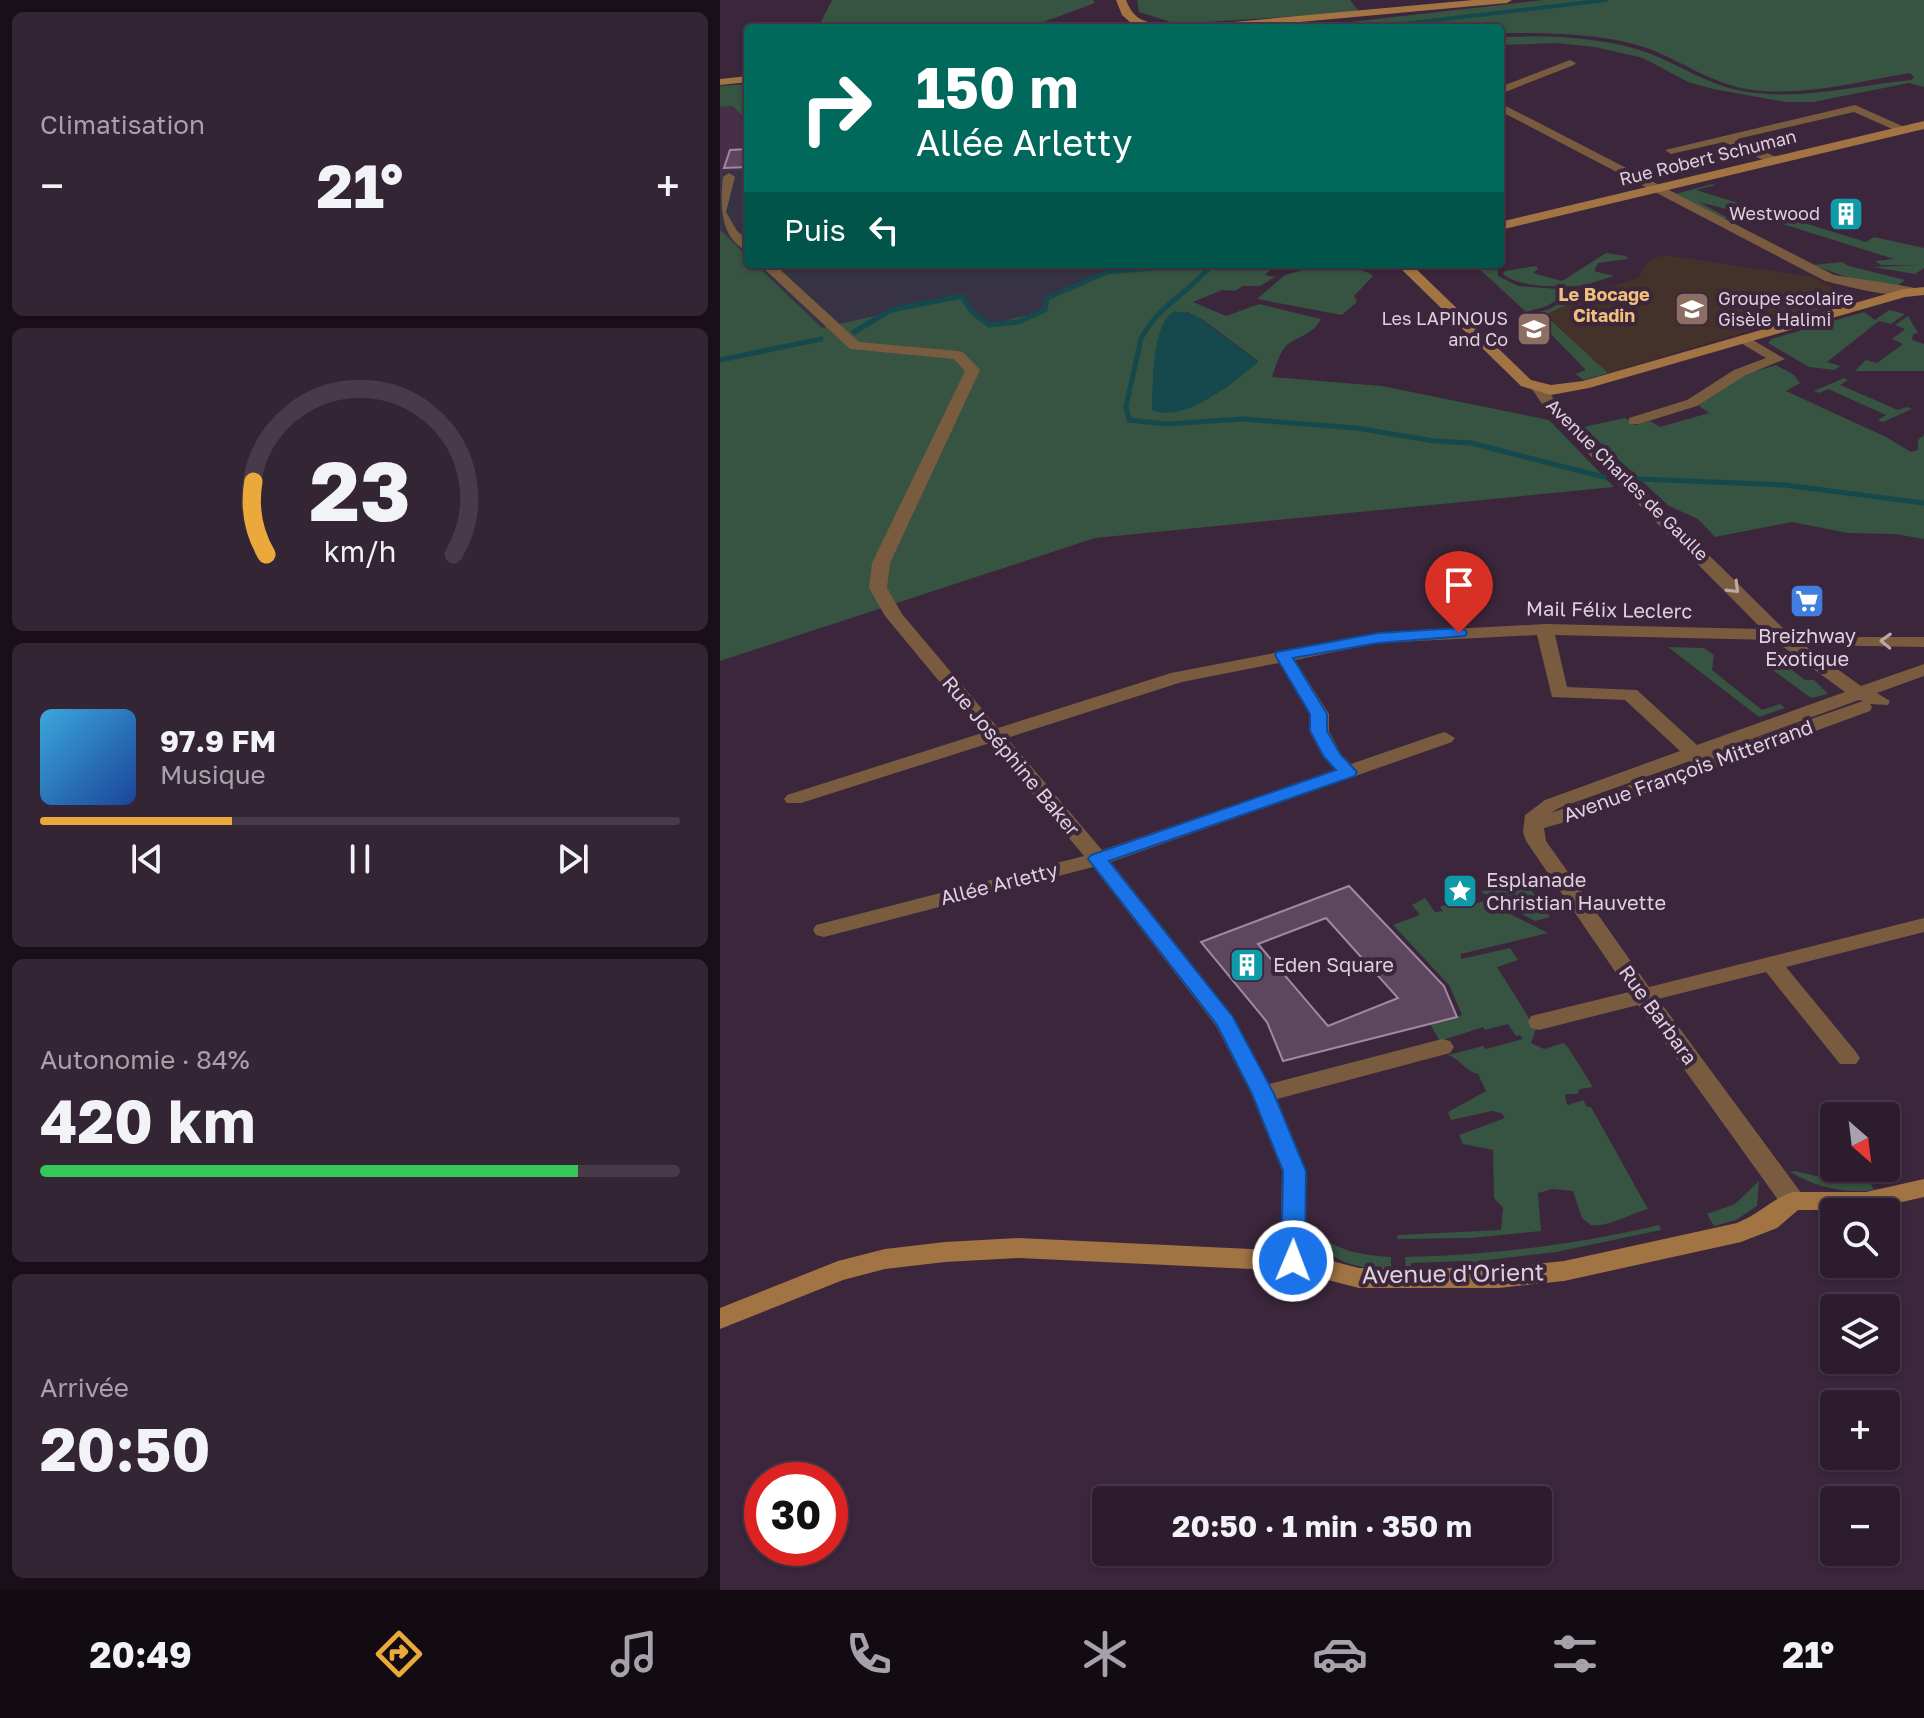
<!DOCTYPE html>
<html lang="fr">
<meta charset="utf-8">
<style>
:root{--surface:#2c1c2d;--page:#342535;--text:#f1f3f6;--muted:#a6a1aa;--line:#483a49;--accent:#eca93b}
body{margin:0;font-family:"Golos Text",sans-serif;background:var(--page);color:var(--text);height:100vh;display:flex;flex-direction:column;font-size:30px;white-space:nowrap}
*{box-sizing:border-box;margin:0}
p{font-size:26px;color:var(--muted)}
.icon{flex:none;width:44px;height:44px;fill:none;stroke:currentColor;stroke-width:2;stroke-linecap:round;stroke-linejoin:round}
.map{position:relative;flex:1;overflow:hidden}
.panel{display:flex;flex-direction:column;gap:12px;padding:12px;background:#180f19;width:720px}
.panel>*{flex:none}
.top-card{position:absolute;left:24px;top:24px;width:760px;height:244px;border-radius:8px;box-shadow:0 2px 6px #0004,0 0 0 2px var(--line);background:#00695c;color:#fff;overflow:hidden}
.needle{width:52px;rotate:152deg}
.buttons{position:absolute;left:1100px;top:1102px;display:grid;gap:16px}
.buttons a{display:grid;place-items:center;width:80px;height:80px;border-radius:8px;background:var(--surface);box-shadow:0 2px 6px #0004,0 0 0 2px var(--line);font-size:40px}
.speed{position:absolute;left:24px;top:1462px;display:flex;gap:16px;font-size:40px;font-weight:700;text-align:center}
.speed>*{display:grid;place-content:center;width:104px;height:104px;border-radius:50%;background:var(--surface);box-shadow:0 2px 6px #0004,0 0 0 2px var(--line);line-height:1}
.speed .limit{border:12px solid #d22;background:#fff;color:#111}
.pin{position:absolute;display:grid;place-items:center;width:68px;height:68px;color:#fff;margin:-82px -34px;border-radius:50% 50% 50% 0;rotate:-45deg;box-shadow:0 0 8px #0007}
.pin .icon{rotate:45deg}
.me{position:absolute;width:88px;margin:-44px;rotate:1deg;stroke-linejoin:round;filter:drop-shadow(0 0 6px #0008)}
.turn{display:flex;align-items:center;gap:28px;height:168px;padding:0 40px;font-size:36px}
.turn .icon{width:104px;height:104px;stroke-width:2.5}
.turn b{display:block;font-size:56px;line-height:68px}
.then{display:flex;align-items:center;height:76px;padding:0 40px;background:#0003;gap:16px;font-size:30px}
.big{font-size:60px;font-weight:700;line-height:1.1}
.panel .tile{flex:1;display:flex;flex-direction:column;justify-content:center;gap:12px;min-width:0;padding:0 28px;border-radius:12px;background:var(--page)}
.panel .dial{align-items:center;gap:0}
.dial svg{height:208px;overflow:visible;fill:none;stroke:var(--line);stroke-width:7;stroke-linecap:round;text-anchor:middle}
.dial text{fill:var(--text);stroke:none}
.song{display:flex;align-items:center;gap:24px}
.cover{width:96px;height:96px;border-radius:12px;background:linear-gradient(135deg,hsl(200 70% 55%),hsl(220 70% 35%))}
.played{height:8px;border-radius:4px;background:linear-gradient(90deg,var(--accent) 30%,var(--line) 30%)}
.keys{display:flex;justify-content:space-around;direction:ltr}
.heat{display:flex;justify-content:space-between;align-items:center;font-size:44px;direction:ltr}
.charge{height:12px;border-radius:6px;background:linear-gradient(90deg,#34c759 84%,var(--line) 0)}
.trip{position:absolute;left:372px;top:1486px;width:460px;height:80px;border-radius:8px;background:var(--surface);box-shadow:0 2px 6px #0004,0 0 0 2px var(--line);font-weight:700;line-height:80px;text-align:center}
.tabs{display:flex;height:128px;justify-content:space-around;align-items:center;background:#120b12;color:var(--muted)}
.tabs .icon{width:56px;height:56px}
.tabs .on{color:var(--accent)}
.tabs b{font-size:36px;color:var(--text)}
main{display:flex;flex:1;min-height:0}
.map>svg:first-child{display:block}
.built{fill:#482e49}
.industrial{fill:#373344}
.education{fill:#44322a}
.green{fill:#365441;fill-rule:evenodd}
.water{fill:#15494e}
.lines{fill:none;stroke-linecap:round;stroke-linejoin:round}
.stream-far1{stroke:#15494e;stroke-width:4}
.stream{stroke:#15494e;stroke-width:5}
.building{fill:#5d465e;stroke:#a187a1;stroke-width:2;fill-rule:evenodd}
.street{fill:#795c3f;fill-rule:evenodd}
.secondary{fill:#a27444;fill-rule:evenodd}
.oneway{stroke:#bba7a6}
.route{fill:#1a73e8;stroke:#114b97;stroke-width:2}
.labels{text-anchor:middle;stroke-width:8;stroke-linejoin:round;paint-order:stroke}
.far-street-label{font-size:18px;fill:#ded0de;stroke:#3b263c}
.far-poi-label{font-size:18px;fill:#ded0de;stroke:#3b263c;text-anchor:end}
.far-neighbourhood-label{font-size:18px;font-weight:bold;fill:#efc07d;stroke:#3b263c}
.street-label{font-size:20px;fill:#ded0de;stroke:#3b263c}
.poi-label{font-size:20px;fill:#ded0de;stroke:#3b263c;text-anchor:start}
.near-street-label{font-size:24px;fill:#ded0de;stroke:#3b263c}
</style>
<main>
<section class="panel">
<div class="tile"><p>Climatisation</p>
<div class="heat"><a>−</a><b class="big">21°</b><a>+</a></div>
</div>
<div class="tile dial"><svg viewBox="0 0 100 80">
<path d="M14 69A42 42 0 1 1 86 69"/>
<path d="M14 69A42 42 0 0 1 9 41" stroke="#eca93b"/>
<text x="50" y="56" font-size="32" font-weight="700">23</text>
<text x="50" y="72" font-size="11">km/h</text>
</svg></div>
<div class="tile">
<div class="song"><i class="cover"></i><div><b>97.9 FM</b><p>Musique</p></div></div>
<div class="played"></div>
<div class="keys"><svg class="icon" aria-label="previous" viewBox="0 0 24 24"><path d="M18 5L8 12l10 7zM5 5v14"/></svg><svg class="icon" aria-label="pause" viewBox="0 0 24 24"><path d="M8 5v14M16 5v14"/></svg><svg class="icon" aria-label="next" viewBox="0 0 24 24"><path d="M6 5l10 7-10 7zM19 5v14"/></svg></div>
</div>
<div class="tile"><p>Autonomie · 84%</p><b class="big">420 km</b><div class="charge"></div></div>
<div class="tile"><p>Arrivée</p><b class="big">20:50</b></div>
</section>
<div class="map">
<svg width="1204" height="1590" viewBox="0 0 1204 1590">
<rect width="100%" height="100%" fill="#3b263c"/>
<path class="built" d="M 11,106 L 28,122 L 28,171 L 0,172 L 0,107 Z"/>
<path class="industrial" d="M 28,171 L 28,264 L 491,264 L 430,267 L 325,310 L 269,325 L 252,312 L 0,358 L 0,172 Z"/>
<path class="education" d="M 944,255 L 1092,277 L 1136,299 L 888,373 L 825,314 L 871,293 L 918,278 L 929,260 Z"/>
<path class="green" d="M 112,0 L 373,0 L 375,3 L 307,28 L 98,28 Z
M 417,0 L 630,0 L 639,12 L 457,24 L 419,12 Z
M 823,0 L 1204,0 L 1204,87 L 1189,83 L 1093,102 L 1066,102 L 993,89 L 968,82 L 923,58 L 875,47 L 836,43 L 780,45 L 780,37 C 829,35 885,37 931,54 C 958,65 982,80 1009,88 C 1069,104 1131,86 1191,80 L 1194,77 L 1190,73 C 1135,82 1076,99 1021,88 C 990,81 965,64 937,52 C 892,33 828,33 780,33 L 780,28 L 577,28 Z
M 28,84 L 28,122 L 12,106 L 0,107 L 0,86 Z
M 992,184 L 996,185 L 976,190 L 1146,242 L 1154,237 L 1204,248 L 1204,268 L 1195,274 L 1153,267 L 1197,265 L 1161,265 L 1155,261 L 1174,259 L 1053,221 L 979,202 L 1008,218 L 1003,219 L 955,194 Z
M 0,230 L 28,257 L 28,264 L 35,264 L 102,328 L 242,296 L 252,312 L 270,325 L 325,310 L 327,298 L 387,272 L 396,264 L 568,264 L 556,265 L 545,275 L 555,277 L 540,286 L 523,286 L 515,291 L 502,290 L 473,302 L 506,316 L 539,304 L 601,319 C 594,335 576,336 565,347 C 559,354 555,369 552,377 L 662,386 L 829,420 L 894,487 L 375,538 L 0,661 ZM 465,311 L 483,320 L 538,361 L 507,387 L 477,404 Z
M 886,253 L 906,256 L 908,259 L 878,263 L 874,271 L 894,276 C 882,279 869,285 857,286 C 836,287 800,288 783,274 L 785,271 L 816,266 L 818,269 L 813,273 L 842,281 Z
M 1122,262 L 1129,266 L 1185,280 L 1178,285 L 1129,278 L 1093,265 Z
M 754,264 L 777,264 L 778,276 L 798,286 L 853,290 L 827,306 L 806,312 Z
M 598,266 C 614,275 635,262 653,276 L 634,296 L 637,302 L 622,315 L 537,299 L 565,275 Z
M 858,291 L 871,293 L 825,315 L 888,373 L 864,380 L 855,374 L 866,370 L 821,324 L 811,319 L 816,316 L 812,314 L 830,309 Z
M 1169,310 L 1185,314 L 1171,324 L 1159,321 L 1107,362 L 1120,366 L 1115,370 L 1089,367 L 1048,343 L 1051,339 L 1144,312 L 1155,320 Z
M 1188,316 L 1198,333 L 1193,334 L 1192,340 L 1204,344 L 1204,371 L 1135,371 L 1146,360 L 1157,363 L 1183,344 L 1172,339 L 1185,329 L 1175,325 Z
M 1056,365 L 1074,375 L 1080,383 L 1066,391 L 1166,437 L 1191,452 L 1198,450 L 1198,440 L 1204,435 L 1204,539 L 1175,534 L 1128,533 L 1072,522 L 995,537 L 978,519 L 949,506 L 863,427 L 905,418 L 916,425 L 930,421 L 940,427 L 989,413 L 978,405 L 1024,375 Z
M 1124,378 L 1128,380 L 1120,385 L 1178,410 L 1187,407 L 1192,409 L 1163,422 L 1158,420 L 1166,415 L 1108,389 L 1099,393 L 1094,391 Z
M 948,647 L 984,648 L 994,655 L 992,670 L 1042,710 L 1060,704 L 1065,708 L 1039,717 Z
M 1044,650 L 1056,651 L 1059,654 L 1056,658 L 1085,680 L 1094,680 L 1108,694 L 1091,698 L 1046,665 Z
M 802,876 L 830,917 L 815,921 L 761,892 Z
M 751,895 L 758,899 L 740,909 L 764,901 L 828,933 L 741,954 L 741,959 L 790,948 L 798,960 L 777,967 L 816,1029 L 811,1043 L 824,1049 L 843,1043 L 847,1046 L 873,1087 L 860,1089 L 857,1094 L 845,1094 L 846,1102 L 848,1105 L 863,1100 L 867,1107 L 871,1107 L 928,1209 C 908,1214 891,1227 871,1225 L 862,1218 L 853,1191 L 833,1189 L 818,1193 L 821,1231 L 751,1238 L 677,1239 L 678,1235 L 781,1230 L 783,1208 L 774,1198 L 773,1150 L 743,1144 L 739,1135 L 785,1118 L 781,1113 L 772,1111 L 731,1120 L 728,1112 L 766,1091 L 758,1074 C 745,1071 740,1059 728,1055 L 763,1046 L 766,1049 L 803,1039 L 800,1035 L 796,1036 L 788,1024 L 765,1030 L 763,1027 L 720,1041 L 710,1024 L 742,1015 L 729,985 L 673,925 L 700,915 L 692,905 L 705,898 L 715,912 L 723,911 L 720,907 Z
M 1075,1171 L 1116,1181 L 1147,1178 L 1154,1190 C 1124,1194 1096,1187 1070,1172 Z
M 1039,1181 L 1037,1206 L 1016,1220 L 994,1226 L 987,1214 L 1015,1204 Z
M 939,1225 L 941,1230 L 836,1252 L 759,1261 L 760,1269 L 749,1269 L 747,1261 L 691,1263 L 691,1270 L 686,1270 L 685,1257 C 772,1255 854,1245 939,1225 Z
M 592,1230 C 617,1251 639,1255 671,1257 L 671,1270 C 638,1268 607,1264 592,1230 Z"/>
<path class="water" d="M 454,311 L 475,315 L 538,362 C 514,382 465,424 432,410 C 433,384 431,325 454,311 Z"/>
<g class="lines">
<path class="stream-far1" d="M 649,28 L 886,0"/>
<path class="stream" d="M 134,332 L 171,310 L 242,296 L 252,312 L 269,325 L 298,322 L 325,310 L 327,298 L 387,272 L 480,264
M 420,341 C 435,307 470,293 492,264
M 420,344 L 406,406 L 409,420 L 447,424 L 522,419 L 636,428 L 714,441 L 751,443 L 884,477
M 0,360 L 101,339
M 919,479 L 1065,485 L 1204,503"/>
</g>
<path class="building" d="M 28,149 L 28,167 L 4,168 L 10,150 Z
M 629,886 L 724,986 L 737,1017 L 563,1061 L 547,1022 L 481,942 ZM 606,918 L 678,998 L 608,1026 L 538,944 Z"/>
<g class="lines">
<path class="street" d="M 850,60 L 856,63 L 854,65 L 780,94 L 780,87 Z
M 780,103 L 1114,275 C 1129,278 1197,286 1203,291 C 1187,303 1126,286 1105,281 L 780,111 Z
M 1135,105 L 1189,129 L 1179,132 L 1134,112 L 1017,139 L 1056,157 L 1058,160 L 1052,164 L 1004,142 L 951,154 L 945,150 Z
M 9,173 L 15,177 L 6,212 L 17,231 L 28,240 L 28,251 C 0,239 0,205 3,177 Z
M 39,264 L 54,264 L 139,342 L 238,351 L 243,352 L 260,370 L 170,563 L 167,588 L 182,614 L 278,728 L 451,673 L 658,633 L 825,624 L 1042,629 L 828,413 L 812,389 L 820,384 L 825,386 L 839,407 L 1072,637 L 1204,637 L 1204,647 L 1084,645 L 1141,686 L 1204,664 L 1204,676 L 1157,693 L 1170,701 L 1168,705 L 1150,704 L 1152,707 L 1150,711 L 852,820 L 824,828 L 826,841 L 929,987 L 1204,918 L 1204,932 L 1066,967 L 1136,1052 L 1140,1058 L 1136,1064 L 1120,1064 L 1046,972 L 938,999 L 1082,1194 L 1085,1201 L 1082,1208 L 1073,1210 L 1064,1208 L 918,1005 L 819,1030 L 811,1028 L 808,1022 L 811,1016 L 909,992 L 806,841 L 803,832 L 805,815 L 825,800 L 960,751 L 905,700 L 832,697 L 817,635 L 658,643 L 575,660 L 609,714 L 609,731 L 621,754 L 631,764 L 718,734 L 725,732 L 735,738 L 732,742 L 391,862 L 513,1016 L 549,1084 L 722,1039 L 730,1041 L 734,1047 L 730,1053 L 557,1099 L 586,1171 L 586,1261 L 582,1268 L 573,1271 L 564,1268 L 560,1261 L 562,1171 L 531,1094 L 496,1026 L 373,867 L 104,937 L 96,935 L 93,930 L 96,925 L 364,856 L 270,743 L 81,803 L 67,803 L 64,799 L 67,795 L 262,733 L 165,616 L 149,588 L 152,563 L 245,371 L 234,359 L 130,349 ZM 835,635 L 1054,640 L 1125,692 L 977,745 L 917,690 L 847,687 ZM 559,663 L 589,714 L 589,731 L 603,757 L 615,770 L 382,850 L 287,738 L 462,682 ZM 1139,700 L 1143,701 L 987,755 ZM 970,761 L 972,763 L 831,813 L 839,808 Z
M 1024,335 L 1065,359 L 1024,376 L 977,406 L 919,424 L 909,424 L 909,418 L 967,400 L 1014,370 L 1046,358 L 1019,342 L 1019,336 Z"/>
<path class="secondary" d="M 396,0 L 406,0 C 416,24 424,18 442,28 L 374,28 L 410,22 L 402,15 Z
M 753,0 L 792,0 L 787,3 L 515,28 L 475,28 L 480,25 Z
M 28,76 L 28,82 L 0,85 L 0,79 Z
M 1204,121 L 1204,129 L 780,230 L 780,222 Z
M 676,264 L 691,264 L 811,380 L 831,385 L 863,381 L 1184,289 L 1204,287 L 1204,295 L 1185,297 L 869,388 L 831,395 L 801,386 Z
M 1204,1179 L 1204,1197 L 1146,1210 L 1078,1210 L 1057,1228 L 1021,1242 L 844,1281 L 779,1288 L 639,1288 L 573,1271 L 299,1258 L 225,1262 L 165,1269 L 123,1280 L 0,1329 L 0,1308 L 118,1261 L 165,1249 L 225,1242 L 299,1238 L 573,1251 L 639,1268 L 779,1268 L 844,1261 L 1017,1223 C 1038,1215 1055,1197 1073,1192 L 1146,1192 Z"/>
</g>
<defs><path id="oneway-chevron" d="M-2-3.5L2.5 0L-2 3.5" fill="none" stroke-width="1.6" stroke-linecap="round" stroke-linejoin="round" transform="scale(2)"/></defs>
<g class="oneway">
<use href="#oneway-chevron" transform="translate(1014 588) rotate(45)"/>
<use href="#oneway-chevron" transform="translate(1166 641) rotate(-178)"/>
</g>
<path class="route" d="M 739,628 L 745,630 L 747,633 L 745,636 L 658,643 L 573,658 L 607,714 L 607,731 L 620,754 L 637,772 L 635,776 L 389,861 L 513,1017 L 554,1094 L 586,1171 L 585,1261 L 581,1267 L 573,1270 L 565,1267 L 561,1261 L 563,1171 L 532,1094 L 497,1025 L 368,859 L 371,855 L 616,770 L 604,757 L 590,731 L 590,714 L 555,655 L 557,652 L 658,633 Z"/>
<defs>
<g id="building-square" transform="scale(1.8)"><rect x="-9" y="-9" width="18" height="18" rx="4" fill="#0f9aa8" stroke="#3b263c"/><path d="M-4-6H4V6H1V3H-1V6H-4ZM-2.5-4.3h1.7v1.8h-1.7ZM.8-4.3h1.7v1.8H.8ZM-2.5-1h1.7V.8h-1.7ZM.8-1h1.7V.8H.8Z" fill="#fff"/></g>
<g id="school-square" transform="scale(1.8)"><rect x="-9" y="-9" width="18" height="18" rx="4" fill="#8d6e63" stroke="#3b263c"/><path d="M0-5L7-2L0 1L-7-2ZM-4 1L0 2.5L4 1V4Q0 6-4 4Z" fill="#fff"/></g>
<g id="supermarket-square" transform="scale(1.8)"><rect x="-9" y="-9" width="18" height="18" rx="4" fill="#3f7fe0" stroke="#3b263c"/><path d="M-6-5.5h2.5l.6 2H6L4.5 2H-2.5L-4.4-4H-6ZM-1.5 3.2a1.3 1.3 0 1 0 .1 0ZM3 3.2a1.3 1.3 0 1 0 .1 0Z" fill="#fff"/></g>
<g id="sight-square" transform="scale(1.8)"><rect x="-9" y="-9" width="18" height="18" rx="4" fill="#0f9aa8" stroke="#3b263c"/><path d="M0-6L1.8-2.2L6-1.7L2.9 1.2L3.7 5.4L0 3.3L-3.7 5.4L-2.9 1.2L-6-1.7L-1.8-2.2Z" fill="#fff"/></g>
</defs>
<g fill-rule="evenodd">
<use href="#building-square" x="1126" y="214"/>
<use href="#school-square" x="972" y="309"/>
<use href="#school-square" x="814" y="329"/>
<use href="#supermarket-square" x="1087" y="601"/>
<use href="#sight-square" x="740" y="891"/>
<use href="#building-square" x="527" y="965"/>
</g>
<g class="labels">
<g class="far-street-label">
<text transform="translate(988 158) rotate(-14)" y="6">Rue Robert Schuman</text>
<text transform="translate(907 480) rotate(45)" y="6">Avenue Charles de Gaulle</text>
</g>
<g class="far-poi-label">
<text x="1100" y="220">Westwood</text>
<text x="998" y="305" text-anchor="start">Groupe scolaire<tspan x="998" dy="21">Gisèle Halimi</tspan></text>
<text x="788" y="325">Les LAPINOUS<tspan x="788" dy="21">and Co</tspan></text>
</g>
<g class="far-neighbourhood-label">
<text x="884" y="301">Le Bocage<tspan x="884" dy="21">Citadin</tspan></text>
</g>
<g class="street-label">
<text transform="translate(889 610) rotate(1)" y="7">Mail Félix Leclerc</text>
<text transform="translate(291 756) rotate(50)" y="7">Rue Joséphine Baker</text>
<text transform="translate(968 771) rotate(-20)" y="7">Avenue François Mitterrand</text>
<text transform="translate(279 884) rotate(-14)" y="7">Allée Arletty</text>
<text transform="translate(938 1015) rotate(54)" y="7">Rue Barbara</text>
</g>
<g class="poi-label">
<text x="1087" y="643" text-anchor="middle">Breizhway<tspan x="1087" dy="23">Exotique</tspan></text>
<text x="766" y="887">Esplanade<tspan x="766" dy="23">Christian Hauvette</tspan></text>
<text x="553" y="972">Eden Square</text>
</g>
<g class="near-street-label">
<text transform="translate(733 1274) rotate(-1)" y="8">Avenue d'Orient</text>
</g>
</g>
</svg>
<div class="buttons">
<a><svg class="needle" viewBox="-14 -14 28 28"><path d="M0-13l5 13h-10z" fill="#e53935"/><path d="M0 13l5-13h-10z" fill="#a6a1aa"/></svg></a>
<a><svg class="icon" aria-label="search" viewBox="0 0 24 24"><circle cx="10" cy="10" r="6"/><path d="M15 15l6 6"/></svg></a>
<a><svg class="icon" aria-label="layers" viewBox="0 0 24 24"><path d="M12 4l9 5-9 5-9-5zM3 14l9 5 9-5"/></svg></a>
<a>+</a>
<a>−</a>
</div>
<div class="speed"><div class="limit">30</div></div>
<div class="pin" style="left:739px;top:633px;background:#d93025"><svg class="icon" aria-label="arrive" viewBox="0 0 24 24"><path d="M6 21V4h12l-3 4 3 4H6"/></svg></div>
<svg class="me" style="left:573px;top:1261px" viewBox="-20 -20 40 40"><circle r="17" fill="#1a73e8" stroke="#fff" stroke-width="3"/><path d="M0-11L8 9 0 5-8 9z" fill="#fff"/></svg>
<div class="trip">20:50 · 1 min · 350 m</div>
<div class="top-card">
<div class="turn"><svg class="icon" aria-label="right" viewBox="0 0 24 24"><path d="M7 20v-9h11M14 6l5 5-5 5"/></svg><div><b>150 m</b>Allée Arletty</div></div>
<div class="then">Puis<svg class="icon" aria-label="left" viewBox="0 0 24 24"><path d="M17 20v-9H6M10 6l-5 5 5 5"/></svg></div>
</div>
</div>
</main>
<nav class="tabs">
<b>20:49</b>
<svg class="icon on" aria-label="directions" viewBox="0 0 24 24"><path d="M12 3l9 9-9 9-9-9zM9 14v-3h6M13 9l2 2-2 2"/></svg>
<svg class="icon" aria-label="music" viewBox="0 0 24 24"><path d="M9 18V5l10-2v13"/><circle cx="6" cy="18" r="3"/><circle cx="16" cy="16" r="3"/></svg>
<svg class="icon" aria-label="phone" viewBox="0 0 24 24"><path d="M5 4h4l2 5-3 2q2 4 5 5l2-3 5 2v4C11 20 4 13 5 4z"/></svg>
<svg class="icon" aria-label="climate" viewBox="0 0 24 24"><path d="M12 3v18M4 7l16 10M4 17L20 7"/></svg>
<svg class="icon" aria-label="car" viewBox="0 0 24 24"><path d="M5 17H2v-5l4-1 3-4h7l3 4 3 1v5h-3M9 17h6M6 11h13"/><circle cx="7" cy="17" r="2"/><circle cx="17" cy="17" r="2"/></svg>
<svg class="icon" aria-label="filters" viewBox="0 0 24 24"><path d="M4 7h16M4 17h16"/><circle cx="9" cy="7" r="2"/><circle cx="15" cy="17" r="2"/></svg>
<b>21°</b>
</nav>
